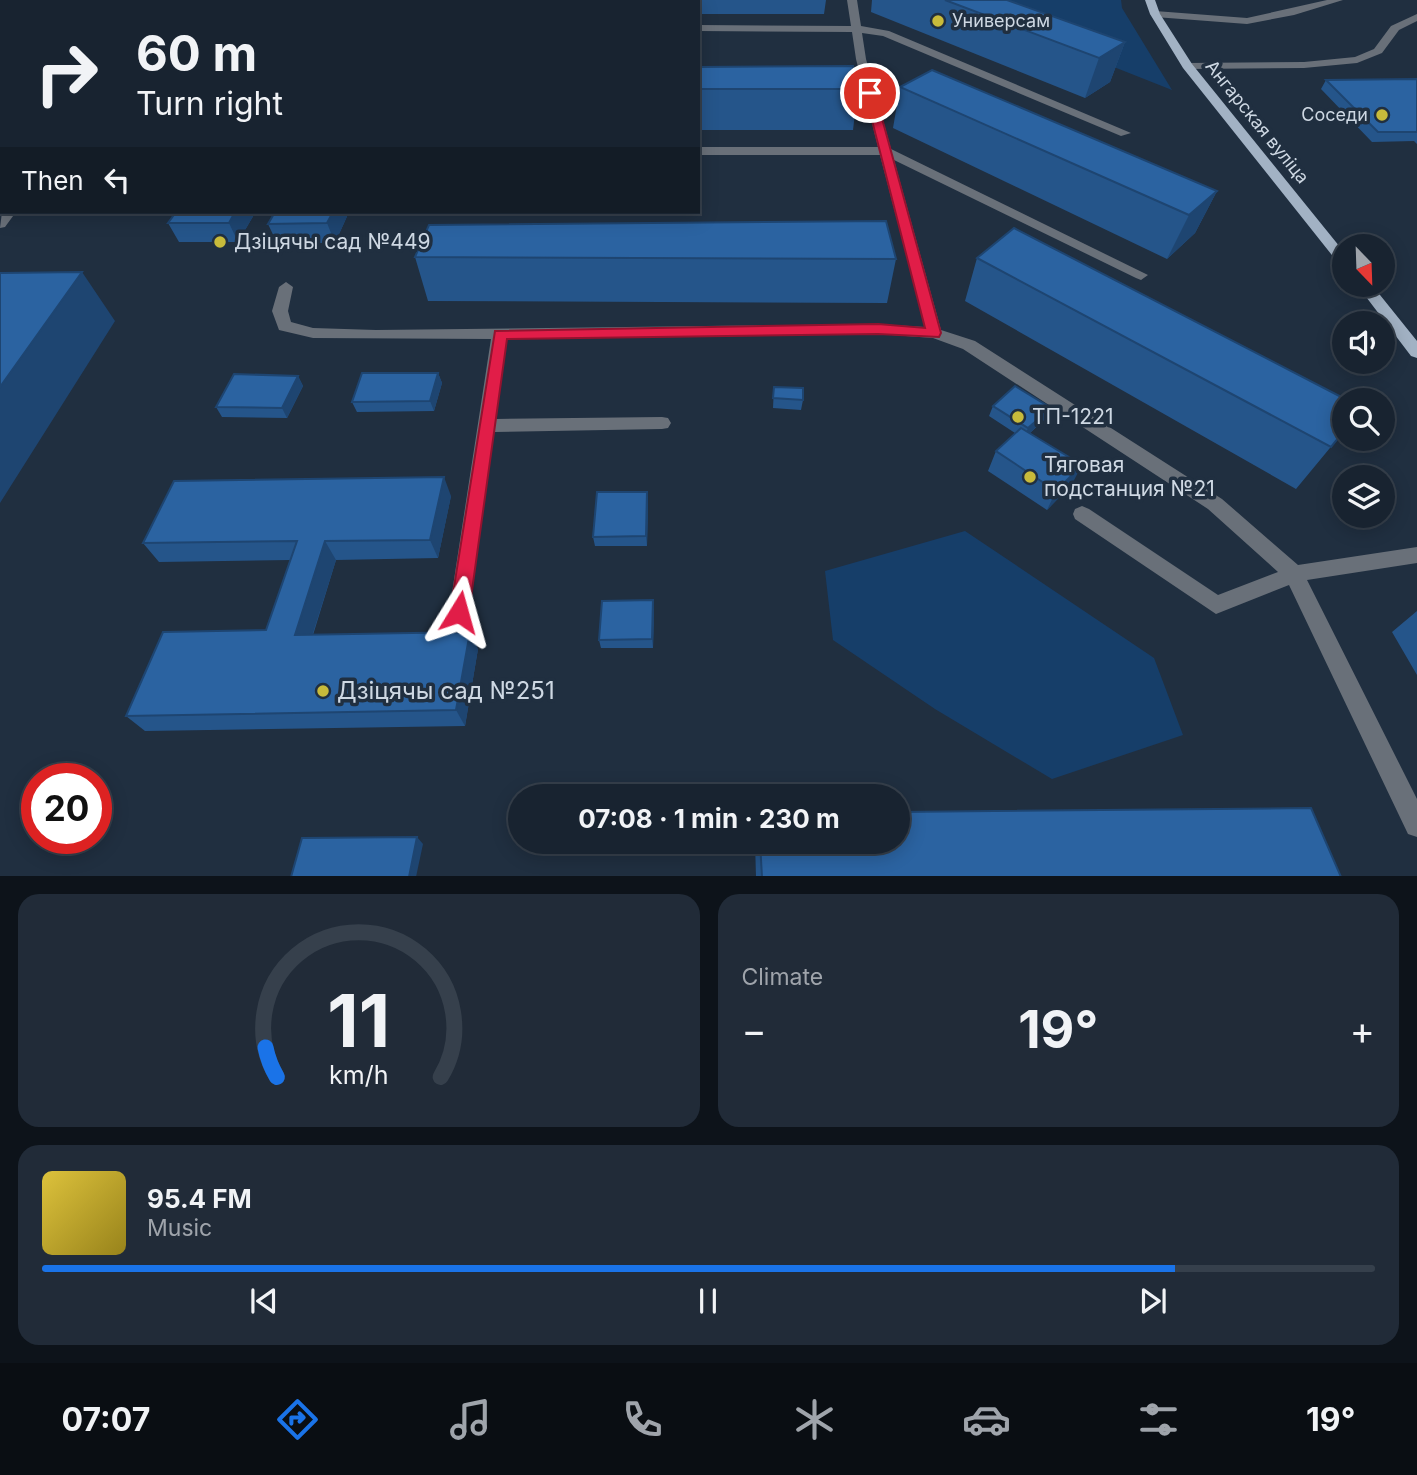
<!DOCTYPE html>
<meta charset="utf-8">
<style>
:root{--surface:#182330;--page:#212b38;--text:#f1f3f6;--muted:#9fa4ab;--line:#36404c;--accent:#1a73e8}
body{margin:0;font-family:Inter,sans-serif;background:var(--page);color:var(--text);height:100vh;display:flex;flex-direction:column;font-size:26px;white-space:nowrap}
*{box-sizing:border-box;margin:0}
p{font-size:23px;color:var(--muted)}
.icon{flex:none;width:38px;height:38px;fill:none;stroke:currentColor;stroke-width:2;stroke-linecap:round;stroke-linejoin:round}
.map{position:relative;height:876px;overflow:hidden}
.panel{display:flex;flex-direction:column;gap:18px;padding:18px;background:#0d131a;flex:1}
.panel>*{flex:none}
.guide{position:absolute;left:0px;top:0px;width:700px;height:214px;box-shadow:0 4px 18px #0003,0 0 0 2px var(--line);background:#182330;color:var(--text);overflow:hidden}
.needle{width:46px;rotate:157deg}
.fabs{position:absolute;left:1332px;top:234px;display:grid;gap:14px}
.fabs a{display:grid;place-items:center;width:63px;height:63px;border-radius:50%;background:var(--surface);box-shadow:0 4px 18px #0003,0 0 0 2px var(--line);font-size:35px}
.speed{position:absolute;left:21px;top:763px;display:flex;gap:14px;font-size:35px;font-weight:700;text-align:center}
.speed>*{display:grid;place-content:center;width:91px;height:91px;border-radius:50%;background:var(--surface);box-shadow:0 4px 18px #0003,0 0 0 2px var(--line);line-height:1}
.speed .limit{border:10px solid #d22;background:#fff;color:#111}
.pin{position:absolute;display:grid;place-items:center;width:60px;height:60px;color:#fff;margin:-30px;border:4px solid #fff;border-radius:50%;box-shadow:0 2px 7px #0007}
.me{position:absolute;width:77px;margin:-38px;rotate:8deg;stroke-linejoin:round;filter:drop-shadow(0 0 5px #0008)}
.turn{display:flex;align-items:center;gap:24px;height:147px;padding:0 21px;font-size:32px}
.turn .icon{width:91px;height:91px;stroke-width:2.5}
.turn b{display:block;font-size:49px;line-height:60px}
.then{display:flex;align-items:center;height:66px;padding:0 21px;background:#0003;gap:14px;font-size:26px}
.big{font-size:52px;font-weight:700;line-height:1.1}
.panel .card{flex:1;display:flex;flex-direction:column;justify-content:center;gap:10px;min-width:0;padding:0 24px;border-radius:21px;background:var(--page)}
.panel .dial{align-items:center;gap:0}
.dial svg{height:182px;overflow:visible;fill:none;stroke:var(--line);stroke-width:7;stroke-linecap:round;text-anchor:middle}
.dial text{fill:var(--text);stroke:none}
.song{display:flex;align-items:center;gap:21px}
.cover{width:84px;height:84px;border-radius:10px;background:linear-gradient(135deg,hsl(50 70% 55%),hsl(50 70% 35%))}
.played{height:7px;border-radius:4px;background:linear-gradient(90deg,var(--accent) 85%,var(--line) 85%)}
.keys{display:flex;justify-content:space-around;direction:ltr}
.heat{display:flex;justify-content:space-between;align-items:center;font-size:38px;direction:ltr}
.panel .tiles{flex:1;display:grid;gap:18px;grid-template-columns:1fr 1fr}
.card:last-child{grid-column:span 2}
.trip{position:absolute;left:508px;top:784px;width:402px;height:70px;border-radius:35px;background:var(--surface);box-shadow:0 4px 18px #0003,0 0 0 2px var(--line);font-weight:700;line-height:70px;text-align:center}
.tab-bar{display:flex;height:112px;justify-content:space-around;align-items:center;background:#0a0e13;color:var(--muted)}
.tab-bar .icon{width:49px;height:49px}
.tab-bar .current{color:var(--accent)}
.tab-bar b{font-size:32px;color:var(--text)}
.map>svg:first-child{display:block}
.green{fill:#163e69}
.lines{fill:none;stroke-linecap:round;stroke-linejoin:round}
.minor{fill:#697079;fill-rule:evenodd}
.major{fill:#a2b2c4;fill-rule:evenodd}
.wall{fill:#25558a}
.shaded-wall{fill:#1e4571}
.building{fill:#2b63a1;stroke:#1e4571;stroke-width:2}
.route{fill:#e11d48;stroke:#92132f;stroke-width:2}
.poi-dot{fill:#c8bb3b;stroke:#202f40;stroke-width:2.5}
.labels{text-anchor:middle;stroke-width:7;stroke-linejoin:round;paint-order:stroke}
.far-poi-label{font-size:18px;fill:#ced8e3;stroke:#202f40;text-anchor:start}
.far-street-label{font-size:18px;fill:#ced8e3;stroke:#202f40}
.poi-label{font-size:21px;fill:#ced8e3;stroke:#202f40;text-anchor:start}
.near-poi-label{font-size:24px;fill:#ced8e3;stroke:#202f40;text-anchor:start}
</style>
<div class="map">
<svg width="1417" height="877" viewBox="0 0 1417 877">
<rect width="100%" height="100%" fill="#202f40"/>
<path class="green" d="M 945,0 L 1121,0 L 1122,8 L 1172,90 Z
M 965,531 L 1154,658 L 1183,735 L 1052,779 L 935,709 L 833,640 L 825,571 Z"/>
<g class="lines">
<path class="minor" d="M 157,0 L 167,0 L 156,2 Z
M 307,0 L 317,0 L 306,2 Z
M 448,0 L 458,0 L 447,2 Z
M 847,0 L 857,0 L 861,26 L 889,31 L 1131,133 L 1121,136 L 883,36 L 862,33 L 866,59 L 891,149 L 1148,275 L 1141,280 L 1136,278 L 894,160 L 941,330 L 975,341 L 1222,499 L 1298,565 L 1417,547 L 1417,563 L 1307,580 L 1417,799 L 1417,837 L 1408,834 L 1289,585 L 1216,614 L 1075,519 L 1073,514 L 1075,509 L 1082,506 L 1089,509 L 1218,595 L 1278,572 L 1208,509 L 963,349 L 933,338 L 878,334 L 507,339 L 496,419 L 662,417 L 668,418 L 671,423 L 668,428 L 662,429 L 494,432 L 469,612 L 466,618 L 459,621 L 452,618 L 449,612 L 491,339 L 313,338 L 279,330 L 272,311 L 279,287 L 286,282 L 293,287 L 288,311 L 291,322 L 313,328 L 376,330 L 878,324 L 925,327 L 880,155 L 698,155 L 698,147 L 878,147 L 856,59 L 852,32 L 698,31 L 698,25 L 851,26 Z
M 1327,0 L 1343,0 L 1294,15 L 1247,24 L 1155,17 L 1150,14 L 1155,11 L 1247,18 Z
M 1417,14 L 1417,21 L 1399,30 L 1382,53 L 1357,63 L 1304,68 L 1187,69 L 1182,66 L 1187,63 L 1304,62 L 1355,57 L 1374,49 L 1391,26 Z
M 2,212 L 16,212 L 5,227 L 0,228 Z"/>
<path class="major" d="M 1145,0 L 1155,0 L 1160,14 L 1192,64 L 1344,252 L 1344,265 L 1339,264 L 1183,68 L 1150,14 Z
M 1357,285 L 1372,285 L 1417,341 L 1417,358 L 1411,356 Z"/>
</g>
<path class="wall" d="M 341,0 L 404,0 L 403,2 L 341,2 Z
M 517,0 L 826,0 L 824,14 L 698,14 L 698,2 L 517,2 Z
M 872,0 L 1007,0 L 1125,42 L 1110,82 L 1085,98 L 871,12 Z
M 0,31 L 2,31 L 2,160 L 0,162 Z
M 698,67 L 858,89 L 853,130 L 698,130 Z
M 1417,79 L 1417,144 L 1414,141 L 1372,142 L 1321,89 L 1326,80 Z
M 900,87 L 1217,191 L 1195,233 L 1167,259 L 893,128 Z
M 176,212 L 349,212 L 335,243 L 277,243 L 268,224 L 274,213 L 255,213 L 238,242 L 179,242 L 168,223 Z
M 415,257 L 896,259 L 887,303 L 428,301 Z
M 977,258 L 1344,431 L 1296,489 L 965,301 Z
M 438,373 L 442,383 L 434,411 L 357,412 L 352,402 Z
M 298,376 L 303,386 L 287,418 L 222,417 L 216,407 Z
M 774,387 L 803,400 L 801,410 L 773,408 Z
M 993,406 L 1046,418 L 1030,433 L 1072,484 L 1047,510 L 988,471 L 996,451 L 1015,433 L 989,416 Z
M 647,492 L 648,501 L 647,546 L 595,546 L 593,537 Z
M 451,496 L 438,558 L 336,560 L 313,635 L 478,649 L 465,726 L 145,731 L 126,716 L 266,630 L 290,560 L 159,562 L 143,543 Z
M 654,609 L 653,648 L 601,648 L 599,640 Z
M 1417,611 L 1417,675 L 1392,632 Z
M 755,842 L 898,842 L 1341,877 L 756,877 Z"/>
<path class="shaded-wall" d="M 83,0 L 130,0 L 131,2 L 82,2 Z
M 391,0 L 404,0 L 403,2 L 391,2 Z
M 1125,42 L 1110,82 L 1085,98 L 1099,58 Z
M 2,82 L 2,124 L 0,121 L 0,84 Z
M 0,140 L 2,142 L 2,160 L 0,162 Z
M 1217,191 L 1195,233 L 1167,259 L 1189,215 Z
M 235,212 L 255,212 L 255,213 L 238,242 L 229,223 Z
M 333,212 L 349,212 L 335,243 L 327,223 Z
M 82,272 L 115,321 L 0,503 L 0,387 Z
M 438,373 L 442,383 L 434,411 L 430,401 Z
M 298,376 L 303,386 L 287,418 L 282,408 Z
M 1051,408 L 1046,418 L 1024,438 L 1028,428 Z
M 1082,465 L 1072,484 L 1047,510 L 1056,491 Z
M 444,477 L 451,496 L 438,558 L 430,540 Z
M 647,492 L 648,501 L 647,546 L 646,536 Z
M 325,541 L 336,560 L 307,652 L 295,635 Z
M 653,600 L 654,609 L 653,648 L 652,639 Z
M 470,632 L 478,649 L 465,726 L 456,710 Z
M 417,837 L 423,844 L 416,877 L 409,877 Z"/>
<path class="building" d="M 26,0 L 83,0 L 82,2 L 25,2 Z
M 945,0 L 1007,0 L 1125,42 L 1099,58 Z
M 0,31 L 2,31 L 2,82 L 0,84 Z
M 853,66 L 858,89 L 698,89 L 698,67 Z
M 932,70 L 1217,191 L 1189,215 L 900,87 Z
M 1417,79 L 1417,132 L 1378,132 L 1326,80 Z
M 176,212 L 235,212 L 229,223 L 168,223 Z
M 275,212 L 333,212 L 327,223 L 268,224 Z
M 886,221 L 896,259 L 415,257 L 429,225 Z
M 1014,228 L 1349,401 L 1344,401 L 1344,431 L 1331,447 L 977,258 Z
M 82,272 L 0,387 L 0,273 Z
M 362,373 L 438,373 L 430,401 L 352,402 Z
M 234,374 L 298,376 L 282,408 L 216,407 Z
M 1015,386 L 1051,408 L 1028,428 L 993,406 Z
M 774,387 L 803,388 L 803,400 L 773,398 Z
M 1021,428 L 1082,465 L 1056,491 L 996,451 Z
M 444,477 L 430,540 L 325,541 L 295,635 L 470,632 L 456,710 L 126,716 L 163,632 L 266,630 L 297,541 L 143,543 L 174,481 Z
M 597,492 L 647,492 L 646,536 L 593,537 Z
M 653,600 L 652,639 L 599,640 L 602,601 Z
M 1311,808 L 1341,877 L 762,877 L 760,842 L 898,842 L 898,812 Z
M 417,837 L 409,877 L 291,877 L 302,838 Z"/>
<path class="route" d="M 870,90 L 875,93 L 941,333 L 939,337 L 878,334 L 507,339 L 469,612 L 466,617 L 459,620 L 453,617 L 450,612 L 495,331 L 878,324 L 925,328 L 865,93 Z"/>
<g class="poi-dot">
<circle cx="938" cy="21" r="7"/>
<circle cx="1382" cy="115" r="7"/>
<circle cx="220" cy="242" r="7"/>
<circle cx="1018" cy="417" r="7"/>
<circle cx="1030" cy="477" r="7"/>
<circle cx="323" cy="691" r="7"/>
</g>
<g class="labels">
<g class="far-poi-label">
<text x="952" y="27">Универсам</text>
<text x="1368" y="121" text-anchor="end">Соседи</text>
</g>
<g class="far-street-label">
<text transform="translate(1257 122) rotate(51)" y="6">Ангарская вуліца</text>
</g>
<g class="poi-label">
<text x="234" y="249">Дзіцячы сад №449</text>
<text x="1032" y="424">ТП-1221</text>
<text x="1044" y="472">Тяговая<tspan x="1044" dy="24">подстанция №21</tspan></text>
</g>
<g class="near-poi-label">
<text x="337" y="699">Дзіцячы сад №251</text>
</g>
</g>
</svg>
<div class="fabs">
<a><svg class="needle" viewBox="-14 -14 28 28"><path d="M0-13l5 13h-10z" fill="#e53935"/><path d="M0 13l5-13h-10z" fill="#9fa4ab"/></svg></a>
<a><svg class="icon" aria-label="sound" viewBox="0 0 24 24"><path d="M4 9h4l5-4v14l-5-4H4zM17 9q2 3 0 6"/></svg></a>
<a><svg class="icon" aria-label="search" viewBox="0 0 24 24"><circle cx="10" cy="10" r="6"/><path d="M15 15l6 6"/></svg></a>
<a><svg class="icon" aria-label="layers" viewBox="0 0 24 24"><path d="M12 4l9 5-9 5-9-5zM3 14l9 5 9-5"/></svg></a>
</div>
<div class="speed"><div class="limit">20</div></div>
<div class="pin" style="left:870px;top:93px;background:#d93025"><svg class="icon" aria-label="arrive" viewBox="0 0 24 24"><path d="M6 21V4h12l-3 4 3 4H6"/></svg></div>
<svg class="me" style="left:459px;top:612px" viewBox="-20 -20 40 40"><path d="M0-17L14 15 0 8-14 15z" fill="#e11d48" stroke="#fff" stroke-width="4"/></svg>
<div class="trip">07:08 · 1 min · 230 m</div>
<div class="guide">
<div class="turn"><svg class="icon" aria-label="right" viewBox="0 0 24 24"><path d="M7 20v-9h11M14 6l5 5-5 5"/></svg><div><b>60 m</b>Turn right</div></div>
<div class="then">Then<svg class="icon" aria-label="left" viewBox="0 0 24 24"><path d="M17 20v-9H6M10 6l-5 5 5 5"/></svg></div>
</div>
</div>
<section class="panel">
<div class="tiles">
<div class="card dial"><svg viewBox="0 0 100 80">
<path d="M14 69A42 42 0 1 1 86 69"/>
<path d="M14 69A42 42 0 0 1 9 56" stroke="#1a73e8"/>
<text x="50" y="56" font-size="32" font-weight="700">11</text>
<text x="50" y="72" font-size="11">km/h</text>
</svg></div>
<div class="card"><p>Climate</p>
<div class="heat"><a>−</a><b class="big">19°</b><a>+</a></div>
</div>
<div class="card">
<div class="song"><i class="cover"></i><div><b>95.4 FM</b><p>Music</p></div></div>
<div class="played"></div>
<div class="keys"><svg class="icon" aria-label="previous" viewBox="0 0 24 24"><path d="M18 5L8 12l10 7zM5 5v14"/></svg><svg class="icon" aria-label="pause" viewBox="0 0 24 24"><path d="M8 5v14M16 5v14"/></svg><svg class="icon" aria-label="next" viewBox="0 0 24 24"><path d="M6 5l10 7-10 7zM19 5v14"/></svg></div>
</div>
</div>
</section>
<nav class="tab-bar">
<b>07:07</b>
<svg class="icon current" aria-label="directions" viewBox="0 0 24 24"><path d="M12 3l9 9-9 9-9-9zM9 14v-3h6M13 9l2 2-2 2"/></svg>
<svg class="icon" aria-label="music" viewBox="0 0 24 24"><path d="M9 18V5l10-2v13"/><circle cx="6" cy="18" r="3"/><circle cx="16" cy="16" r="3"/></svg>
<svg class="icon" aria-label="phone" viewBox="0 0 24 24"><path d="M5 4h4l2 5-3 2q2 4 5 5l2-3 5 2v4C11 20 4 13 5 4z"/></svg>
<svg class="icon" aria-label="climate" viewBox="0 0 24 24"><path d="M12 3v18M4 7l16 10M4 17L20 7"/></svg>
<svg class="icon" aria-label="car" viewBox="0 0 24 24"><path d="M5 17H2v-5l4-1 3-4h7l3 4 3 1v5h-3M9 17h6M6 11h13"/><circle cx="7" cy="17" r="2"/><circle cx="17" cy="17" r="2"/></svg>
<svg class="icon" aria-label="filters" viewBox="0 0 24 24"><path d="M4 7h16M4 17h16"/><circle cx="9" cy="7" r="2"/><circle cx="15" cy="17" r="2"/></svg>
<b>19°</b>
</nav>
